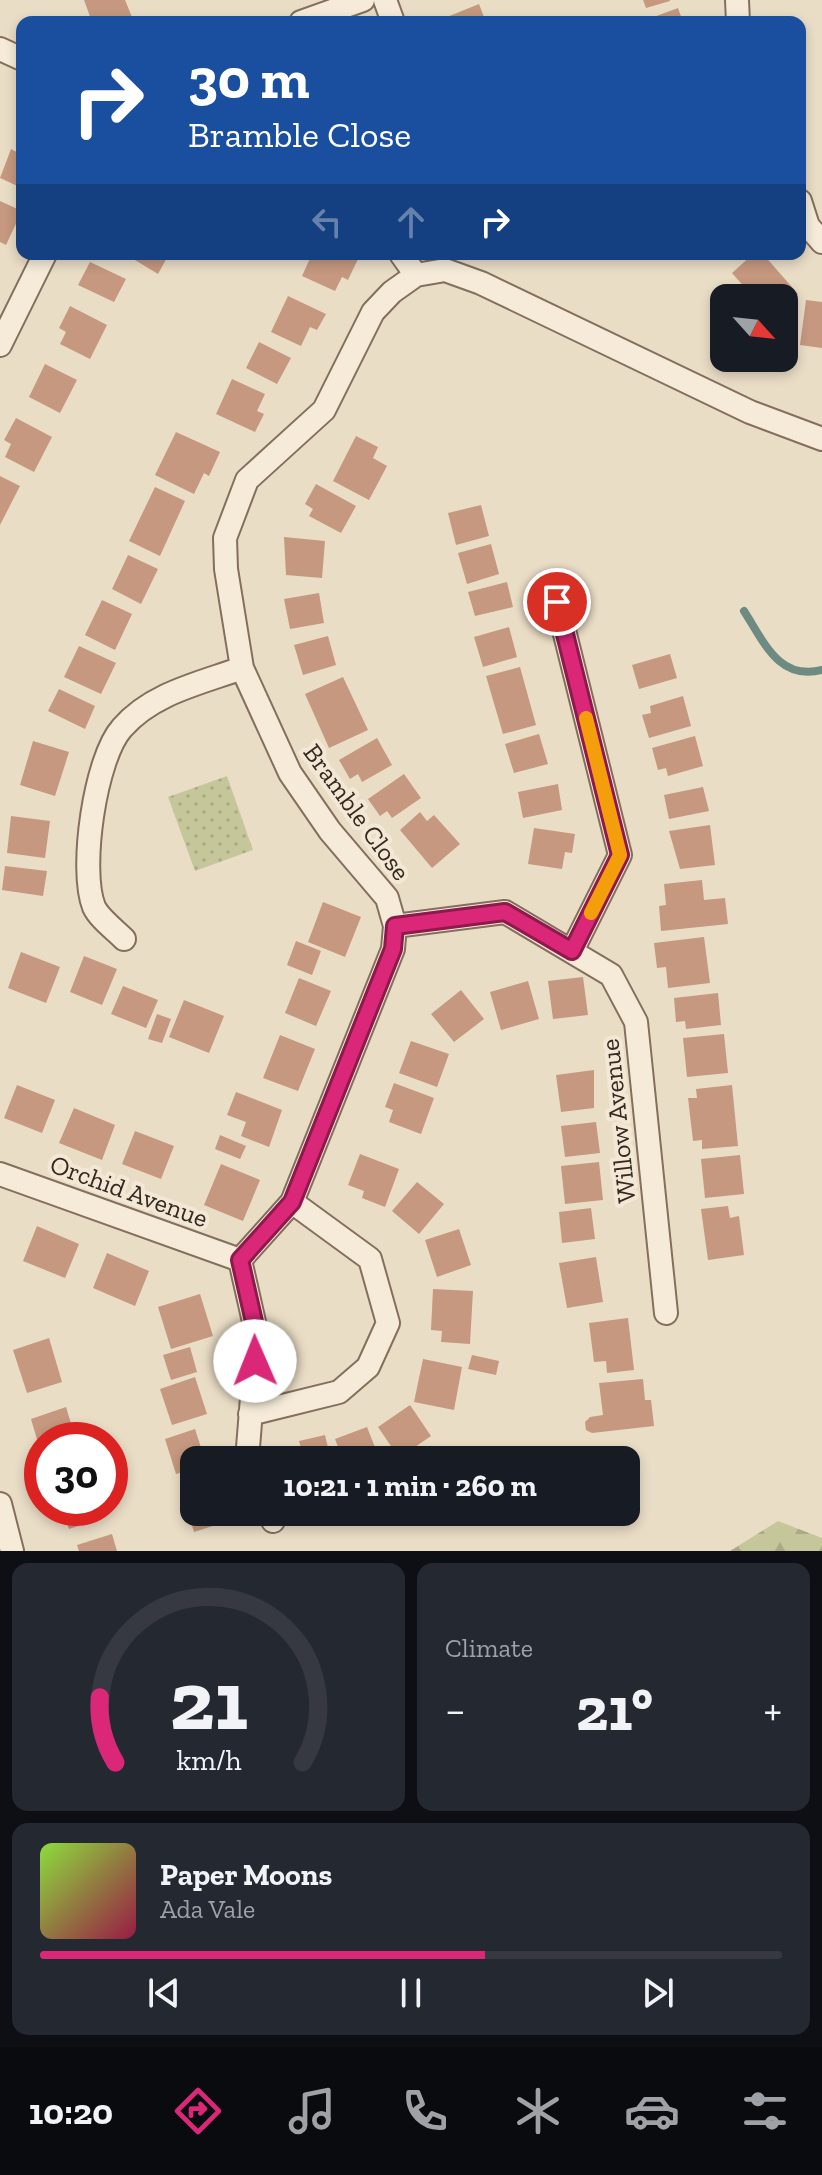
<!DOCTYPE html>
<meta charset="utf-8">
<style>
:root{--surface:#171b24;--page:#242831;--text:#f1f3f6;--muted:#9ea1a6;--line:#363941;--accent:#db2777}
body{margin:0;font-family:"Zilla Slab",serif;background:var(--page);color:var(--text);height:100vh;display:flex;flex-direction:column;font-size:30px;white-space:nowrap}
*{box-sizing:border-box;margin:0}
p{font-size:26px;color:var(--muted)}
.icon{flex:none;width:44px;height:44px;fill:none;stroke:currentColor;stroke-width:2;stroke-linecap:round;stroke-linejoin:round}
.map{position:relative;height:1551px;overflow:hidden}
.panel{display:flex;flex-direction:column;gap:12px;padding:12px;background:#0d0f14;flex:1}
.panel>*{flex:none}
.banner{position:absolute;left:16px;top:16px;width:790px;height:244px;border-radius:16px;box-shadow:0 4px 12px #0003;background:#1a4fa0;color:#fff;overflow:hidden}
.needle{width:52px;rotate:117deg}
.tools{position:absolute;left:710px;top:284px;display:grid;gap:16px}
.tools a{display:grid;place-items:center;width:88px;height:88px;border-radius:16px;background:var(--surface);box-shadow:0 4px 12px #0003;font-size:40px}
.speed{position:absolute;left:24px;top:1422px;display:flex;gap:16px;font-size:40px;font-weight:700;text-align:center}
.speed>*{display:grid;place-content:center;width:104px;height:104px;border-radius:50%;background:var(--surface);box-shadow:0 4px 12px #0003;line-height:1}
.speed .limit{border:12px solid #d22;background:#fff;color:#111}
.pin{position:absolute;display:grid;place-items:center;width:68px;height:68px;color:#fff;margin:-34px;border:4px solid #fff;border-radius:50%;box-shadow:0 2px 8px #0007}
.me{position:absolute;width:88px;margin:-44px;rotate:359deg;stroke-linejoin:round;filter:drop-shadow(0 0 6px #0008)}
.turn{display:flex;align-items:center;gap:28px;height:168px;padding:0 40px;font-size:36px}
.turn .icon{width:104px;height:104px;stroke-width:2.5}
.turn b{display:block;font-size:56px;line-height:68px}
.lanes{display:flex;align-items:center;height:76px;padding:0 40px;background:#0003;justify-content:center;gap:40px;direction:ltr}
.lanes .off{opacity:.35}
.big{font-size:60px;font-weight:700;line-height:1.1}
.panel .card{flex:1;display:flex;flex-direction:column;justify-content:center;gap:12px;min-width:0;padding:0 28px;border-radius:16px;background:var(--page)}
.panel .dial{align-items:center;gap:0}
.dial svg{height:208px;overflow:visible;fill:none;stroke:var(--line);stroke-width:7;stroke-linecap:round;text-anchor:middle}
.dial text{fill:var(--text);stroke:none}
.song{display:flex;align-items:center;gap:24px}
.cover{width:96px;height:96px;border-radius:12px;background:linear-gradient(135deg,hsl(90 70% 55%),hsl(340 70% 35%))}
.played{height:8px;border-radius:4px;background:linear-gradient(90deg,var(--accent) 60%,var(--line) 60%)}
.keys{display:flex;justify-content:space-around;direction:ltr}
.heat{display:flex;justify-content:space-between;align-items:center;font-size:44px;direction:ltr}
.panel .tiles{flex:1;display:grid;gap:12px;grid-template-columns:1fr 1fr}
.card:last-child{grid-column:span 2}
.trip{position:absolute;left:180px;top:1446px;width:460px;height:80px;border-radius:16px;background:var(--surface);box-shadow:0 4px 12px #0003;font-weight:700;line-height:80px;text-align:center}
.tabs{display:flex;height:128px;justify-content:space-around;align-items:center;background:#090b0e;color:var(--muted)}
.tabs .icon{width:56px;height:56px}
.tabs .current{color:var(--accent)}
.tabs b{font-size:36px;color:var(--text)}
.map>svg:first-child{display:block}
.forest{fill:url(#forest-firs)}
.park{fill:url(#park-dots)}
.lines{fill:none;stroke-linecap:round;stroke-linejoin:round}
.stream{stroke:#6e8b82;stroke-width:8}
.building{fill:#c5987f}
.street-casing{stroke:#846f5d;stroke-width:26}
.street{stroke:#f6ebd8;stroke-width:22}
.route-casing{stroke:#8e194d;stroke-width:20}
.route{stroke:#db2777;stroke-width:14}
.slow{stroke:#f59e0b;stroke-width:14}
.labels{text-anchor:middle;stroke-width:8;stroke-linejoin:round;paint-order:stroke}
.street-label{font-size:26px;fill:#352920;stroke:#f2e8d5}
</style>
<div class="map">
<svg width="822" height="1551" viewBox="0 0 822 1551">
<defs>
<pattern id="forest-firs" width="22" height="20" patternUnits="userSpaceOnUse" patternTransform="scale(2)"><rect width="22" height="20" fill="#c5c79b"/><path d="M5 1l3.5 6h-7zM16 11l3.5 6h-7z" fill="#aaab85"/></pattern>
<pattern id="park-dots" width="8" height="8" patternUnits="userSpaceOnUse" patternTransform="scale(2)"><rect width="8" height="8" fill="#c5c79b"/><path d="M2 2h.1M6 6h.1" fill="none" stroke="#aaab85" stroke-width="1.8" stroke-linecap="round"/></pattern>
</defs>
<rect width="100%" height="100%" fill="#eaddc6"/>
<path class="forest" d="M 778,1521 L 822,1538 L 822,1551 L 730,1551 Z"/>
<path class="park" d="M 227,776 L 253,850 L 195,871 L 168,797 Z"/>
<g class="lines">
<path class="stream" d="M 744,611 C 764,642 779,681 822,670"/>
</g>
<path class="building" d="M 84,0 L 125,0 L 134,22 L 92,22 Z
M 643,0 L 670,0 L 670,1 L 646,8 Z
M 479,4 L 486,22 L 449,22 L 447,17 Z
M 678,8 L 683,22 L 640,22 Z
M 11,149 L 22,155 L 22,188 L 0,178 Z
M 0,201 L 22,211 L 6,245 L 0,242 Z
M 125,254 L 169,254 L 158,274 Z
M 312,254 L 347,254 L 358,259 L 348,280 L 342,277 L 335,291 L 302,276 Z
M 753,254 L 763,254 L 798,294 L 784,306 L 784,298 L 754,298 L 732,273 Z
M 90,262 L 126,279 L 114,302 L 78,285 Z
M 288,296 L 326,314 L 317,330 L 310,327 L 301,346 L 271,332 Z
M 806,300 L 822,302 L 822,348 L 800,345 Z
M 70,306 L 107,325 L 90,359 L 60,344 L 66,332 L 59,328 Z
M 259,342 L 291,358 L 277,384 L 246,368 Z
M 45,364 L 77,380 L 60,413 L 29,397 Z
M 232,379 L 265,394 L 257,411 L 264,414 L 255,432 L 216,414 Z
M 16,418 L 52,437 L 34,472 L 5,457 L 11,444 L 4,440 Z
M 176,432 L 220,452 L 209,476 L 204,473 L 194,494 L 155,475 Z
M 356,436 L 378,447 L 373,458 L 387,466 L 369,500 L 333,481 Z
M 0,476 L 20,486 L 0,525 Z
M 316,484 L 356,506 L 341,533 L 309,516 L 313,509 L 305,504 Z
M 155,487 L 185,501 L 160,556 L 129,541 Z
M 481,505 L 489,536 L 456,545 L 448,513 Z
M 284,537 L 325,541 L 322,578 L 286,575 Z
M 491,544 L 499,574 L 467,584 L 458,553 Z
M 128,555 L 158,569 L 141,604 L 112,589 Z
M 507,582 L 513,607 L 475,616 L 468,592 Z
M 319,593 L 324,623 L 290,629 L 284,599 Z
M 102,600 L 132,614 L 115,650 L 85,635 Z
M 509,627 L 517,657 L 483,667 L 474,637 Z
M 328,636 L 336,665 L 303,675 L 294,645 Z
M 79,646 L 116,663 L 101,694 L 64,677 Z
M 670,654 L 677,678 L 639,689 L 632,665 Z
M 520,667 L 536,725 L 503,734 L 486,676 Z
M 343,677 L 368,730 L 329,748 L 305,694 Z
M 59,689 L 95,706 L 85,729 L 48,711 Z
M 683,696 L 691,726 L 649,738 L 642,715 L 651,713 L 650,706 Z
M 539,734 L 548,764 L 514,773 L 505,744 Z
M 695,736 L 703,766 L 668,776 L 666,768 L 658,770 L 652,748 Z
M 377,738 L 392,765 L 362,782 L 358,774 L 350,779 L 339,760 Z
M 33,741 L 69,752 L 55,796 L 20,785 Z
M 404,774 L 421,798 L 392,818 L 387,811 L 380,816 L 368,799 Z
M 558,784 L 562,810 L 523,818 L 518,792 Z
M 703,787 L 709,811 L 669,819 L 664,795 Z
M 420,812 L 427,821 L 434,815 L 460,844 L 432,868 L 400,830 Z
M 11,816 L 50,821 L 45,858 L 7,853 Z
M 710,825 L 715,865 L 680,869 L 669,831 Z
M 534,828 L 575,834 L 572,853 L 565,852 L 562,869 L 528,864 Z
M 5,866 L 47,871 L 43,896 L 2,890 Z
M 702,880 L 704,900 L 725,898 L 728,924 L 661,931 L 659,906 L 666,905 L 664,884 Z
M 323,902 L 361,917 L 345,957 L 308,942 Z
M 704,937 L 710,983 L 668,988 L 666,967 L 657,968 L 654,943 Z
M 296,941 L 321,951 L 312,975 L 287,965 Z
M 21,952 L 60,967 L 46,1003 L 8,988 Z
M 84,956 L 117,969 L 102,1005 L 70,992 Z
M 583,977 L 588,1015 L 553,1019 L 548,981 Z
M 299,978 L 331,991 L 316,1026 L 285,1013 Z
M 528,981 L 539,1019 L 501,1030 L 490,992 Z
M 123,986 L 158,1000 L 146,1028 L 111,1014 Z
M 461,990 L 484,1019 L 454,1042 L 431,1014 Z
M 718,993 L 721,1025 L 686,1029 L 685,1021 L 676,1022 L 674,998 Z
M 184,1000 L 224,1016 L 209,1053 L 169,1037 Z
M 157,1014 L 171,1019 L 162,1043 L 148,1039 Z
M 724,1034 L 728,1073 L 687,1077 L 683,1038 Z
M 280,1035 L 315,1049 L 298,1091 L 263,1078 Z
M 411,1041 L 449,1054 L 437,1087 L 399,1073 Z
M 594,1070 L 594,1108 L 561,1112 L 556,1075 Z
M 394,1083 L 434,1098 L 421,1134 L 389,1122 L 393,1110 L 385,1107 Z
M 17,1085 L 55,1100 L 42,1133 L 4,1118 Z
M 732,1085 L 738,1146 L 702,1149 L 702,1140 L 693,1141 L 688,1098 L 697,1098 L 696,1089 Z
M 236,1092 L 282,1110 L 269,1147 L 241,1136 L 246,1122 L 227,1115 Z
M 74,1108 L 115,1125 L 102,1160 L 59,1143 Z
M 596,1122 L 600,1153 L 565,1157 L 561,1126 Z
M 135,1131 L 174,1146 L 161,1179 L 122,1164 Z
M 220,1135 L 246,1146 L 240,1159 L 215,1149 Z
M 360,1154 L 399,1169 L 385,1207 L 362,1198 L 364,1191 L 348,1185 Z
M 740,1155 L 744,1194 L 705,1198 L 701,1159 Z
M 599,1162 L 603,1200 L 565,1204 L 561,1166 Z
M 221,1164 L 260,1180 L 243,1221 L 204,1205 Z
M 417,1182 L 444,1204 L 419,1234 L 392,1211 Z
M 728,1206 L 730,1218 L 739,1216 L 744,1255 L 708,1260 L 701,1209 Z
M 591,1208 L 595,1239 L 562,1243 L 559,1212 Z
M 37,1226 L 79,1244 L 65,1278 L 23,1261 Z
M 459,1229 L 471,1265 L 437,1277 L 425,1240 Z
M 107,1253 L 149,1271 L 135,1306 L 93,1288 Z
M 596,1257 L 603,1302 L 567,1308 L 559,1263 Z
M 433,1289 L 473,1291 L 470,1344 L 441,1342 L 442,1331 L 431,1330 Z
M 200,1294 L 213,1336 L 171,1349 L 158,1307 Z
M 628,1318 L 634,1370 L 607,1373 L 606,1361 L 594,1362 L 589,1323 Z
M 49,1338 L 62,1382 L 27,1393 L 13,1350 Z
M 190,1347 L 197,1372 L 171,1380 L 163,1355 Z
M 472,1355 L 499,1361 L 496,1375 L 468,1369 Z
M 423,1359 L 462,1367 L 454,1410 L 414,1402 Z
M 195,1377 L 207,1414 L 172,1425 L 160,1389 Z
M 643,1379 L 645,1400 L 651,1400 L 654,1426 L 592,1433 L 586,1430 L 585,1422 L 590,1417 L 603,1415 L 599,1383 Z
M 410,1405 L 431,1436 L 399,1458 L 378,1427 Z
M 66,1407 L 76,1440 L 42,1440 L 41,1453 L 31,1419 Z
M 367,1427 L 380,1460 L 343,1460 L 335,1439 Z
M 195,1429 L 205,1460 L 194,1460 L 194,1469 L 176,1474 L 165,1439 Z
M 325,1435 L 331,1460 L 289,1460 L 287,1451 L 301,1448 L 299,1441 Z
M 194,1489 L 194,1512 L 228,1512 L 231,1520 L 194,1532 L 182,1492 Z
M 62,1508 L 102,1508 L 105,1517 L 69,1529 Z
M 112,1534 L 117,1551 L 79,1551 L 77,1545 Z"/>
<g class="lines">
<g class="street-casing">
<path id="street" d="M 385,0 L 393,22
M 737,0 L 738,22
M 301,22 L 363,0
M 0,49 L 22,59
M 800,201 L 808,226 L 822,242
M 401,254 L 416,275
M 0,345 L 45,254
M 557,602 L 620,855 L 572,951
M 395,926 L 505,912 L 611,975 L 636,1022 L 666,1313
M 124,939 C 115,930 99,918 94,907 C 79,870 95,758 122,728 C 152,693 201,683 242,668
M 0,1174 L 240,1260
M 250,1414 L 339,1392 L 368,1367 L 388,1323 L 370,1259 L 292,1202
M 247,1460 L 257,1335 L 240,1260 L 292,1202 L 393,949 L 395,926 L 387,898 L 330,831 L 290,773 L 242,668 L 226,569 L 225,538 L 247,480 L 324,410 L 373,312 L 392,292 L 416,275 L 445,270 L 481,283 L 750,412 L 822,439
M 0,1504 L 12,1551
M 270,1512 L 273,1521"/>
</g>
<use href="#street" class="street"/>
</g>
<g class="lines">
<g class="route-casing">
<path id="route" d="M 255,1361 L 257,1335 L 240,1260 L 292,1202 L 393,949 L 395,926 L 505,912 L 572,951 L 620,855 L 557,602"/>
</g>
<use href="#route" class="route"/>
<path class="slow" d="M 586,718 L 620,855 L 591,913"/>
</g>
<g class="labels">
<g class="street-label">
<text transform="translate(357 812) rotate(54)" y="9">Bramble Close</text>
<text transform="translate(618 1121) rotate(-96)" y="9">Willow Avenue</text>
<text transform="translate(129 1191) rotate(20)" y="9">Orchid Avenue</text>
</g>
</g>
</svg>
<div class="tools">
<a><svg class="needle" viewBox="-14 -14 28 28"><path d="M0-13l5 13h-10z" fill="#e53935"/><path d="M0 13l5-13h-10z" fill="#9ea1a6"/></svg></a>
</div>
<div class="speed"><div class="limit">30</div></div>
<div class="pin" style="left:557px;top:602px;background:#d93025"><svg class="icon" aria-label="arrive" viewBox="0 0 24 24"><path d="M6 21V4h12l-3 4 3 4H6"/></svg></div>
<svg class="me" style="left:255px;top:1361px" viewBox="-20 -20 40 40"><circle r="19" fill="#fff"/><path d="M0-13L10 11 0 6-10 11z" fill="#db2777"/></svg>
<div class="trip">10:21 · 1 min · 260 m</div>
<div class="banner">
<div class="turn"><svg class="icon" aria-label="right" viewBox="0 0 24 24"><path d="M7 20v-9h11M14 6l5 5-5 5"/></svg><div><b>30 m</b>Bramble Close</div></div>
<div class="lanes"><svg class="icon off" aria-label="left" viewBox="0 0 24 24"><path d="M17 20v-9H6M10 6l-5 5 5 5"/></svg><svg class="icon off" aria-label="ahead" viewBox="0 0 24 24"><path d="M12 20V5M6 11l6-6 6 6"/></svg><svg class="icon" aria-label="right" viewBox="0 0 24 24"><path d="M7 20v-9h11M14 6l5 5-5 5"/></svg></div>
</div>
</div>
<section class="panel">
<div class="tiles">
<div class="card dial"><svg viewBox="0 0 100 80">
<path d="M14 69A42 42 0 1 1 86 69"/>
<path d="M14 69A42 42 0 0 1 8 44" stroke="#db2777"/>
<text x="50" y="56" font-size="32" font-weight="700">21</text>
<text x="50" y="72" font-size="11">km/h</text>
</svg></div>
<div class="card"><p>Climate</p>
<div class="heat"><a>−</a><b class="big">21°</b><a>+</a></div>
</div>
<div class="card">
<div class="song"><i class="cover"></i><div><b>Paper Moons</b><p>Ada Vale</p></div></div>
<div class="played"></div>
<div class="keys"><svg class="icon" aria-label="previous" viewBox="0 0 24 24"><path d="M18 5L8 12l10 7zM5 5v14"/></svg><svg class="icon" aria-label="pause" viewBox="0 0 24 24"><path d="M8 5v14M16 5v14"/></svg><svg class="icon" aria-label="next" viewBox="0 0 24 24"><path d="M6 5l10 7-10 7zM19 5v14"/></svg></div>
</div>
</div>
</section>
<nav class="tabs">
<b>10:20</b>
<svg class="icon current" aria-label="directions" viewBox="0 0 24 24"><path d="M12 3l9 9-9 9-9-9zM9 14v-3h6M13 9l2 2-2 2"/></svg>
<svg class="icon" aria-label="music" viewBox="0 0 24 24"><path d="M9 18V5l10-2v13"/><circle cx="6" cy="18" r="3"/><circle cx="16" cy="16" r="3"/></svg>
<svg class="icon" aria-label="phone" viewBox="0 0 24 24"><path d="M5 4h4l2 5-3 2q2 4 5 5l2-3 5 2v4C11 20 4 13 5 4z"/></svg>
<svg class="icon" aria-label="climate" viewBox="0 0 24 24"><path d="M12 3v18M4 7l16 10M4 17L20 7"/></svg>
<svg class="icon" aria-label="car" viewBox="0 0 24 24"><path d="M5 17H2v-5l4-1 3-4h7l3 4 3 1v5h-3M9 17h6M6 11h13"/><circle cx="7" cy="17" r="2"/><circle cx="17" cy="17" r="2"/></svg>
<svg class="icon" aria-label="filters" viewBox="0 0 24 24"><path d="M4 7h16M4 17h16"/><circle cx="9" cy="7" r="2"/><circle cx="15" cy="17" r="2"/></svg>
</nav>
